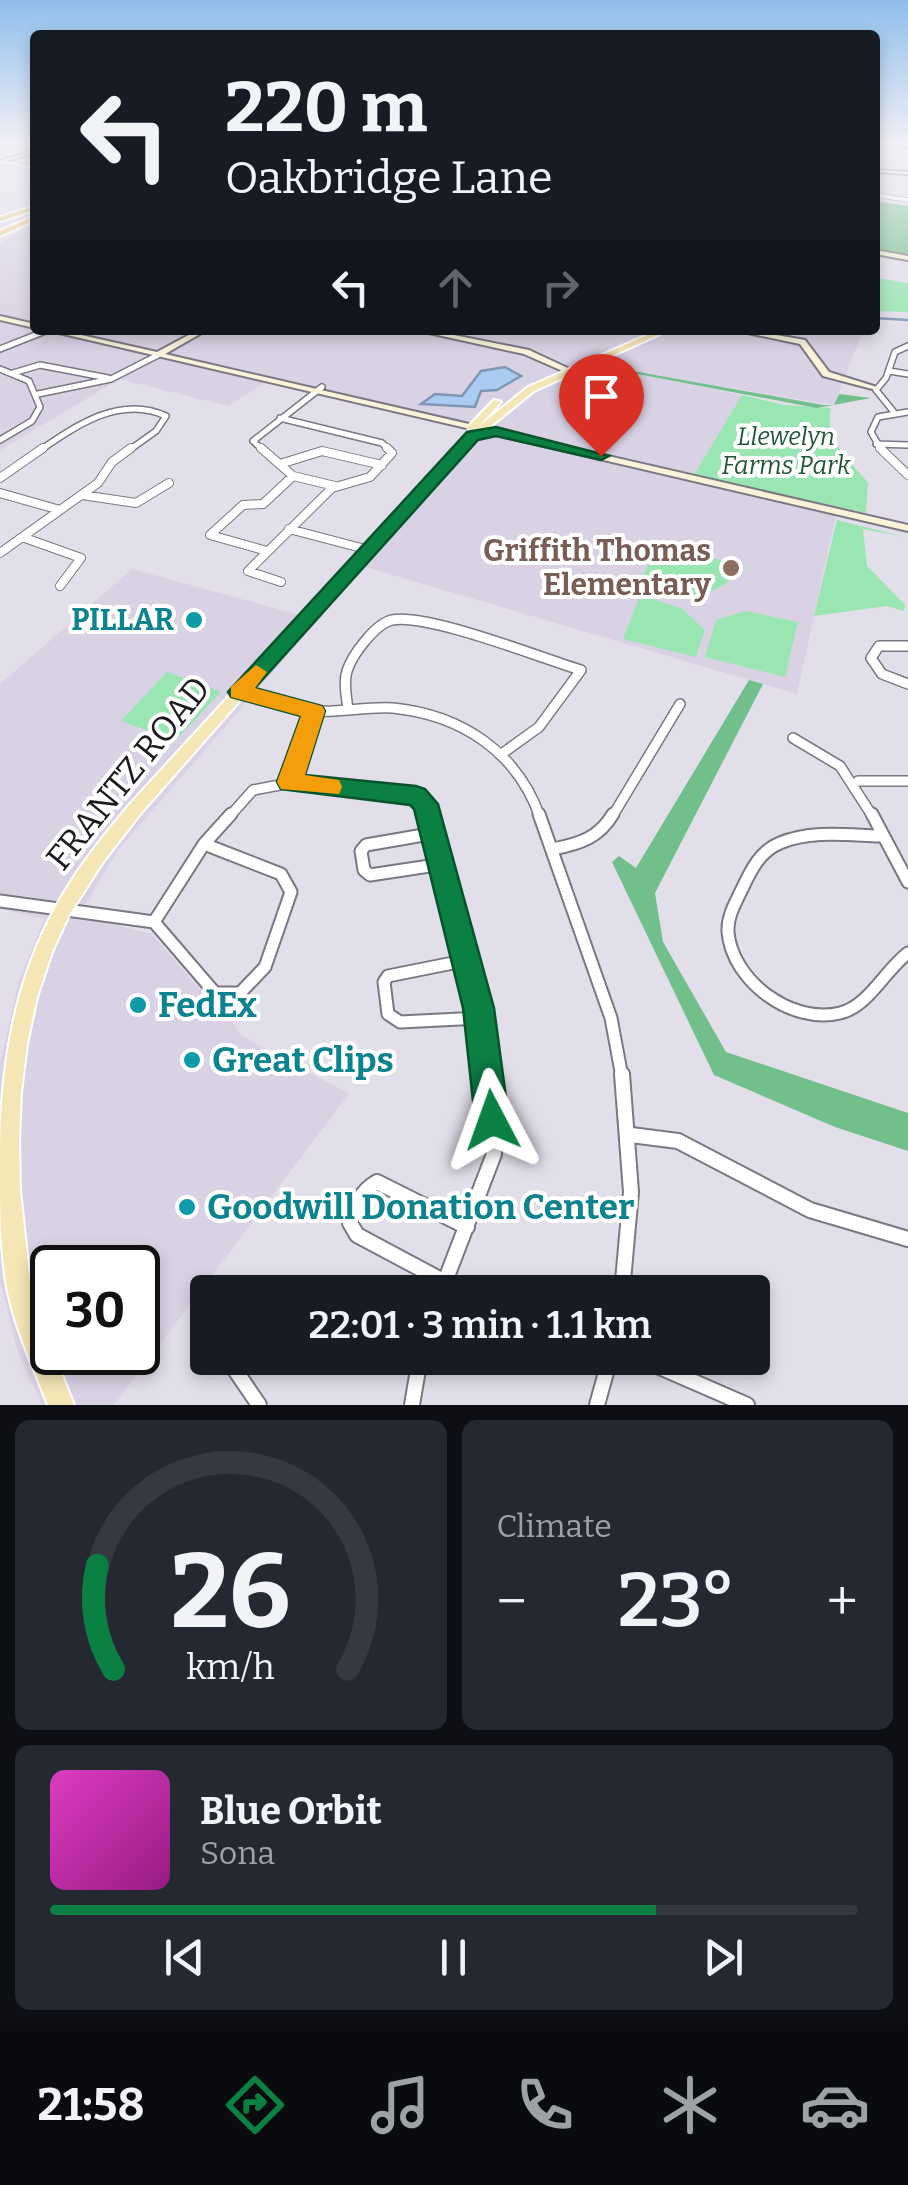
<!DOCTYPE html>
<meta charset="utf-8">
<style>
:root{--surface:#171b24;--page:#242831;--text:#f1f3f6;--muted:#9ea1a6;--line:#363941;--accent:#0b8043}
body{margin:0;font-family:Bitter,serif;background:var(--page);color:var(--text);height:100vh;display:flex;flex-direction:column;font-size:38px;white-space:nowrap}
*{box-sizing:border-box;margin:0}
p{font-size:32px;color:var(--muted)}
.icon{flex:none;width:55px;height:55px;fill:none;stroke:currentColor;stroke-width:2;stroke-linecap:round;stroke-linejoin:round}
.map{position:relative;height:1405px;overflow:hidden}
.sheet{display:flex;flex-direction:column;gap:15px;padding:15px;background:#0d0f14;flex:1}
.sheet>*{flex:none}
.guide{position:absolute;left:30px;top:30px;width:850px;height:305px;border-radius:10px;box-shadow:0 5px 15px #0003;background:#171b24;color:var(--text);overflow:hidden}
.speed{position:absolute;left:30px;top:1245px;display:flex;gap:20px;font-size:50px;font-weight:700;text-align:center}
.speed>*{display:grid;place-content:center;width:130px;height:130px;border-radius:50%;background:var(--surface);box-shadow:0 5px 15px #0003;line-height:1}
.speed .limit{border:5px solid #111;border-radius:15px;background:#fff;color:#111}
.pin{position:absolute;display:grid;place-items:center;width:85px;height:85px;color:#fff;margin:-102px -42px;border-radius:50% 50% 50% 0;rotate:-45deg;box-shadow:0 0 10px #0007}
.pin .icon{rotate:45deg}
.me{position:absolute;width:110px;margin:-55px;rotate:356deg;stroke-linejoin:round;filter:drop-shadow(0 0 8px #0008)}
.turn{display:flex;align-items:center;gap:35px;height:210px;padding:0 30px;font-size:45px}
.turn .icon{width:130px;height:130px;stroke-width:2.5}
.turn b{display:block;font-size:70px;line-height:85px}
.lanes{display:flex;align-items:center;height:95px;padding:0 30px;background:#0003;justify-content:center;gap:50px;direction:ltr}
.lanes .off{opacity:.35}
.big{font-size:75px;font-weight:600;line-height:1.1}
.sheet .tile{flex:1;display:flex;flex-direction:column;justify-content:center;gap:15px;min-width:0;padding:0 35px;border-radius:15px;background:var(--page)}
.sheet .dial{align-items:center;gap:0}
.dial svg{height:260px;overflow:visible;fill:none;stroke:var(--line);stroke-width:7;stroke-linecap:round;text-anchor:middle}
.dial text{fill:var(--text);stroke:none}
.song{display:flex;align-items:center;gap:30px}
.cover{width:120px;height:120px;border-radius:15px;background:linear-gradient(135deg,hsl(310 70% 55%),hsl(310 70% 35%))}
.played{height:10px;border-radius:5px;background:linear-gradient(90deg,var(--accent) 75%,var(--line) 75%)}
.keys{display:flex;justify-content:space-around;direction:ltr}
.heat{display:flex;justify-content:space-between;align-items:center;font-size:55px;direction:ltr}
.sheet .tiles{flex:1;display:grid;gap:15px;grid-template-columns:1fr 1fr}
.tile:last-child{grid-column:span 2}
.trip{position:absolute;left:190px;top:1275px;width:580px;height:100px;border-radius:10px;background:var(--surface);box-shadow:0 5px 15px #0003;font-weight:600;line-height:100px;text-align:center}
.tab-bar{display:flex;height:160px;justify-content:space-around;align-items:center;background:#090b0e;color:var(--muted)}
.tab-bar .icon{width:70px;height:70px}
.tab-bar .selected{color:var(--accent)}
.tab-bar b{font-size:45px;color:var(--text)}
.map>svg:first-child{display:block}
.built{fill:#d9d2e5;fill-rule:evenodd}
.green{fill:#99e6b2}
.forest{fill:#71bf8b}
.water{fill:#aaccf2;stroke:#7f97b3;stroke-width:2.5}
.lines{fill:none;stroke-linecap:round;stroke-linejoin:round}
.stream{stroke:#7f97b3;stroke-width:2.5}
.street-far5-casing{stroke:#7b7883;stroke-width:5}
.street-far4-casing{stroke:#7b7883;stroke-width:8}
.street-far3-casing{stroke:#7b7883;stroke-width:10}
.street-far2-casing{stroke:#7b7883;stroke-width:12}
.street-far1-casing{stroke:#7b7883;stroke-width:15}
.street-casing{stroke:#7b7883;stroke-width:18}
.secondary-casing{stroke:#7b7883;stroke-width:4}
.primary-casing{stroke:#fff;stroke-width:4}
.highway-casing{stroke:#fff;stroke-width:4}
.street-far5{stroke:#fff;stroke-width:4}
.street-far4{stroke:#fff;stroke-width:5}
.street-far3{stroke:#fff;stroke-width:8}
.street-far2{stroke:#fff;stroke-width:9}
.street-far1{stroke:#fff;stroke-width:11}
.street{stroke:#fff;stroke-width:14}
.secondary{fill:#faf3da;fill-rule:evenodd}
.primary{fill:#f4e6b5;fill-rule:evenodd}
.highway{fill:#edd683;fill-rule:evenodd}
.route{fill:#0b8043;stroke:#07532c;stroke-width:2.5}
.slow{fill:#f59e0b}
.education-dot{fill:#8d6e63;stroke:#fff;stroke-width:4}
.culture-dot{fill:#0f9aa8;stroke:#fff;stroke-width:4}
.labels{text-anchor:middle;stroke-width:8;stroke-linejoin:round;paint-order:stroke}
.far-park-label{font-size:25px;font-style:italic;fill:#205836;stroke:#fff}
.education-label{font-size:30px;font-weight:bold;fill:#785e54;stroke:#fff;text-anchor:end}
.culture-label{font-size:30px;font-weight:bold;fill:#0d838f;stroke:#fff;text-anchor:end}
.near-street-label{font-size:35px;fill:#1c1b1f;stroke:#fff}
.near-culture-label{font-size:35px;font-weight:bold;fill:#0d838f;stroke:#fff;text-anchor:start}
</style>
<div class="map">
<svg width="908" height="1405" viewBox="0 0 908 1405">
<rect width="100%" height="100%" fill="#e2deea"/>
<path class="built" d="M 35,224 L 35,330 L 863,330 L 834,405 L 597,366 L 742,395 L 692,479 L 836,514 L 797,694 L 352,563 L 478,426 L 273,378 L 228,406 L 120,379 L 0,450 L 0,244 Z
M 132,569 L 318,620 L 118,850 L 78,916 L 152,934 L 208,999 L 224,1009 L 242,1036 L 349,1094 L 114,1405 L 42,1405 L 17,1349 L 0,1280 L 0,1065 L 18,984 L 44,919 L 0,909 L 0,684 ZM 52,1268 L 138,1268 L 138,1352 L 52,1352 Z"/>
<path class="green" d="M 877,278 L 908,283 L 908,312 L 875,311 L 875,295 L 879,292 L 875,288 Z
M 742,395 L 784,405 L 831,408 C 823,442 849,458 868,483 L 866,513 L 694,475 Z
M 837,520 L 905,537 L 863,529 L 867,566 L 905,605 L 904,611 L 887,606 L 814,616 Z
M 670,548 L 733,563 L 729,581 C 695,605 673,601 636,589 L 655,552 Z
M 640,595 L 681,608 L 705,630 L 696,657 L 623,639 Z
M 746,611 L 798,622 L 785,677 L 705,657 L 716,620 Z
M 167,672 L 221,692 L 175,741 L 121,721 Z"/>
<path class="forest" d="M 875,201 L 908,206 L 908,257 L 875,248 Z
M 599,365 L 823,405 L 834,405 L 839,394 L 871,398 L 817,408 L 595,366 Z
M 749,680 L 763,684 L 655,893 L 663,942 L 726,1052 L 908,1113 L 908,1151 L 835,1127 L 714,1075 L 612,862 L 619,856 L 636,868 Z"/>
<path class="water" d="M 505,367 L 521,376 L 497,390 L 481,391 L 475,407 L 421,404 L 435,394 L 462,396 L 481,371 Z"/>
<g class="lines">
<path class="stream" d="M 875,147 L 908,147
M 875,318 L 908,320"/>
<g class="street-far5-casing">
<path id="street-far5" d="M 904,152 L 908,152
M 0,162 L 35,168
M 875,195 L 908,200
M 35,268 L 35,274"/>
</g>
<g class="street-far4-casing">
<path id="street-far4" d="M 0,349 L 48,330
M 0,369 L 29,381 L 40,407 L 32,421 L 0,440
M 889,371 L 908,374
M 13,373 L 40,365 L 108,378
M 38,394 L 111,379 L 158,355
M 893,411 L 876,390 L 886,378 L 895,352 L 908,346
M 280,418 L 382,443 L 390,451
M 876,444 L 908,445
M 39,451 C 77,425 120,395 166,416 L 156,431 L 128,451
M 264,451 L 253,441 L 322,387
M 882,451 L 871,432 L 878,417 L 908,412"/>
</g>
<g class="street-far3-casing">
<path id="street-far3" d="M 261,448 L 293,476 L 335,486
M 880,448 L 908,475
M 280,464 L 322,451 L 382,465
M 0,478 L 43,448
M 0,493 L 60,510
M 82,495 L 136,503 L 169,483
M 289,529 L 369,550
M 22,537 L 81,558 L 60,586
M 267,551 L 210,535 L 243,505 L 263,504 L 293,476
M 0,553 L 98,483 L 112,462 L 131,448
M 281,582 L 248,571 L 332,488 L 370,477 L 392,453 L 387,448"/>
</g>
<g class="street-far2-casing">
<path id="street-far2" d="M 908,646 L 879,646 L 871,658 L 882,674 L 908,684
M 239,692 C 263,698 290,709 315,711 C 341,713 367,706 393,708 C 462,715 517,752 540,817
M 348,710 C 347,698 343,683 347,671 C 352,655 375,624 392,620 C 428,613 541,658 581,670 L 539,727 L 503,753
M 793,738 L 840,766 L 873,817
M 858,781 L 908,781
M 290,783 L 314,711
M 229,817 L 253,790 L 290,783 L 422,799 L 427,817
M 612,817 L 680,704"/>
</g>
<g class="street-far1-casing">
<path id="street-far1" d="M 426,814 L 479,1007 L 486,1077
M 539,814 L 611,1018 L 622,1077
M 872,814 L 908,882
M 435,833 L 366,845 L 361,851 L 364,870 L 370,875 L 443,864
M 879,836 C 847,835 811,830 780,843 C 760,851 751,870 742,889 C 736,902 727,916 728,932 C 732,981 792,1025 840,1013 C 869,1006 885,970 908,953
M 553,849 C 579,844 599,838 613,814
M 0,901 L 154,922 L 215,993 L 240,993 L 265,967 L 291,892 L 281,874 L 204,844
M 154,922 L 204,844 L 231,814
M 468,960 L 388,976 L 384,982 L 388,1014 L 400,1022 L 480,1018"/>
</g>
<g class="street-casing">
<path id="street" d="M 622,1074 L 631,1192 L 622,1292
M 631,1135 L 678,1141 L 810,1210 L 908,1239
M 445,1282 L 357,1235 L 350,1223 C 355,1206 361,1191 377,1182 L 467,1227
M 441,1292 L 494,1154 L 486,1074
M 202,1321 L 208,1329
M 227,1358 L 259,1405
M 639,1358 L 747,1405
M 412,1405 L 420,1358
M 597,1405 L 610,1358"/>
</g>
<g class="secondary-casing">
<path id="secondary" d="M 35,150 L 35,152 L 0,163 L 0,161 Z
M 875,170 L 908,172 L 908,174 L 875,172 Z
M 875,250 L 908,256 L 908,260 L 875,254 Z
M 0,316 L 35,324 L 35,328 L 0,320 Z
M 46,330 L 59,330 L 157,352 L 198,330 L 207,330 L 165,354 L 908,525 L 908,531 Z
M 415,330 L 429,330 L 529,350 L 574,371 L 567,373 L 524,354 Z
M 733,330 L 748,330 L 805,340 L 829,372 L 880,388 L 876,390 L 823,376 L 800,344 Z"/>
</g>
<g class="primary-casing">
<path id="primary" d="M 659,330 L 669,330 L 534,391 L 476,438 L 286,648 L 141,813 L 103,862 L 69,915 L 52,952 L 37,997 L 27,1044 L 21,1092 L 19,1141 L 20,1190 L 30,1284 L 44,1330 L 74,1405 L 48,1405 C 33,1366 13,1324 6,1282 C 0,1242 0,1201 0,1160 C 0,1071 13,982 58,903 C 78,867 104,835 130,804 L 468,436 L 469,426 L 494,400 L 501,402 L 477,428 L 528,387 Z"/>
</g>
<g class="highway-casing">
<path id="highway" d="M 35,206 L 35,210 L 0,221 L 0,217 Z
M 35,216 L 35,220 L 0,236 L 0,231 Z"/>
</g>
<use href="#street-far5" class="street-far5"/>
<use href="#street-far4" class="street-far4"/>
<use href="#street-far3" class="street-far3"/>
<use href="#street-far2" class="street-far2"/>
<use href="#street-far1" class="street-far1"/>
<use href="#street" class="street"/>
<use href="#secondary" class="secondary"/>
<use href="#primary" class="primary"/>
<use href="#highway" class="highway"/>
</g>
<linearGradient id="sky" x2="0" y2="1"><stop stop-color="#8fbeec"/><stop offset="0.42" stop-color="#f2f0f6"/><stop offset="1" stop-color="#f2f0f6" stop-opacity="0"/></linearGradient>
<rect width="908" height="340" fill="url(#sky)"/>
<path class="route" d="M 496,427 L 609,456 L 601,460 L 496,436 L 478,440 L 255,688 L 322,706 L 325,711 L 305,775 L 416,786 L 425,789 L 438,804 L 494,1008 L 509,1120 L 504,1132 L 492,1137 L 480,1132 L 475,1120 L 463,1008 L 414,809 L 410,805 L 281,789 L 277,782 L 301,716 L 231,697 L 228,692 L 467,432 Z"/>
<path class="slow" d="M 256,665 L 267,672 L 255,688 L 322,706 L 325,711 L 305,775 L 339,780 L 342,787 L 339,794 L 281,789 L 277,782 L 301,716 L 231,697 L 231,687 Z"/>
<circle class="education-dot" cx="731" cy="568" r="10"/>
<g class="culture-dot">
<circle cx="194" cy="620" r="10"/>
<circle cx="138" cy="1005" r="10"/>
<circle cx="192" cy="1060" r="10"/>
<circle cx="187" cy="1207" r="10"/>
</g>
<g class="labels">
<g class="far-park-label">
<text x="786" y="445">Llewelyn<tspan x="786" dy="29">Farms Park</tspan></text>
</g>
<g class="education-label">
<text x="711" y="561">Griffith Thomas<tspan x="711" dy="34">Elementary</tspan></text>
</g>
<g class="culture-label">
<text x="174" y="630">PILLAR</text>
</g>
<g class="near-street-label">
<text transform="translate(128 773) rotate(-51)" y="12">FRANTZ ROAD</text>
</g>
<g class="near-culture-label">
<text x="158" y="1017">FedEx</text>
<text x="212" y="1072">Great Clips</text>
<text x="207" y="1219">Goodwill Donation Center</text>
</g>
</g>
</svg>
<div class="speed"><div class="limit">30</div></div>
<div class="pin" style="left:601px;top:456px;background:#d93025"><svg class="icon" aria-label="arrive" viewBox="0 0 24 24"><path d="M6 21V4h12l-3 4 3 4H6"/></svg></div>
<svg class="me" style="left:492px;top:1120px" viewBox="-20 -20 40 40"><path d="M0-17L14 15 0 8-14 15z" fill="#0b8043" stroke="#fff" stroke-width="4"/></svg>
<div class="trip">22:01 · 3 min · 1.1 km</div>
<div class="guide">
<div class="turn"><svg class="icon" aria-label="left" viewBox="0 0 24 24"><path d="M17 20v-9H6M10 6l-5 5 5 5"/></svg><div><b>220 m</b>Oakbridge Lane</div></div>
<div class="lanes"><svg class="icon" aria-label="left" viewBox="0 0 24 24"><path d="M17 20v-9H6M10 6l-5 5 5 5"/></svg><svg class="icon off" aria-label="ahead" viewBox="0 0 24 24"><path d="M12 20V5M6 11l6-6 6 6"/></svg><svg class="icon off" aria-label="right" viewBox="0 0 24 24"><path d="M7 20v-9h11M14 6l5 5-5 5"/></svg></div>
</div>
</div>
<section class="sheet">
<div class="tiles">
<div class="tile dial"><svg viewBox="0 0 100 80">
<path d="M14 69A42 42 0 1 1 86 69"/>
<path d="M14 69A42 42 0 0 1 9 37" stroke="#0b8043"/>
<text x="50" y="56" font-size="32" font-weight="700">26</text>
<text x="50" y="72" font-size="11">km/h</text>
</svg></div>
<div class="tile"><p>Climate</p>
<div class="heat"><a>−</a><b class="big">23°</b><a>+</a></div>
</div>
<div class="tile">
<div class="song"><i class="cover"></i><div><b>Blue Orbit</b><p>Sona</p></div></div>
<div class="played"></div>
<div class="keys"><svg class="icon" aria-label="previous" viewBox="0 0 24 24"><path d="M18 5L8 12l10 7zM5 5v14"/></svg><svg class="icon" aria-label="pause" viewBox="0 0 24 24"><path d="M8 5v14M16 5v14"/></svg><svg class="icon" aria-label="next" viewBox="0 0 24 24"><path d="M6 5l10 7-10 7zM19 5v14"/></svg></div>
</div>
</div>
</section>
<nav class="tab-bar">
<b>21:58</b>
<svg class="icon selected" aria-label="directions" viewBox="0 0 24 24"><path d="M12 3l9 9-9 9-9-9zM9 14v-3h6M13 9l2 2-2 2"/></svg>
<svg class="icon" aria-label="music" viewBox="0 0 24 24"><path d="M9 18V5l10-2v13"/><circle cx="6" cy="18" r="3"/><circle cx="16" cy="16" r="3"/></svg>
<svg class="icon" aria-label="phone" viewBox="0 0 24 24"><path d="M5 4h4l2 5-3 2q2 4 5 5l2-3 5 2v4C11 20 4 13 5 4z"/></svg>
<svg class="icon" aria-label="climate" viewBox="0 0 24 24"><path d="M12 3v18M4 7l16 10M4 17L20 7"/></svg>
<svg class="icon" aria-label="car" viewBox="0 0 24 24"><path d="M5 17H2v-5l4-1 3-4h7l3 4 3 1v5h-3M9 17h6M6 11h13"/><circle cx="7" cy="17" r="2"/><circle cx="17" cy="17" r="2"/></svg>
</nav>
